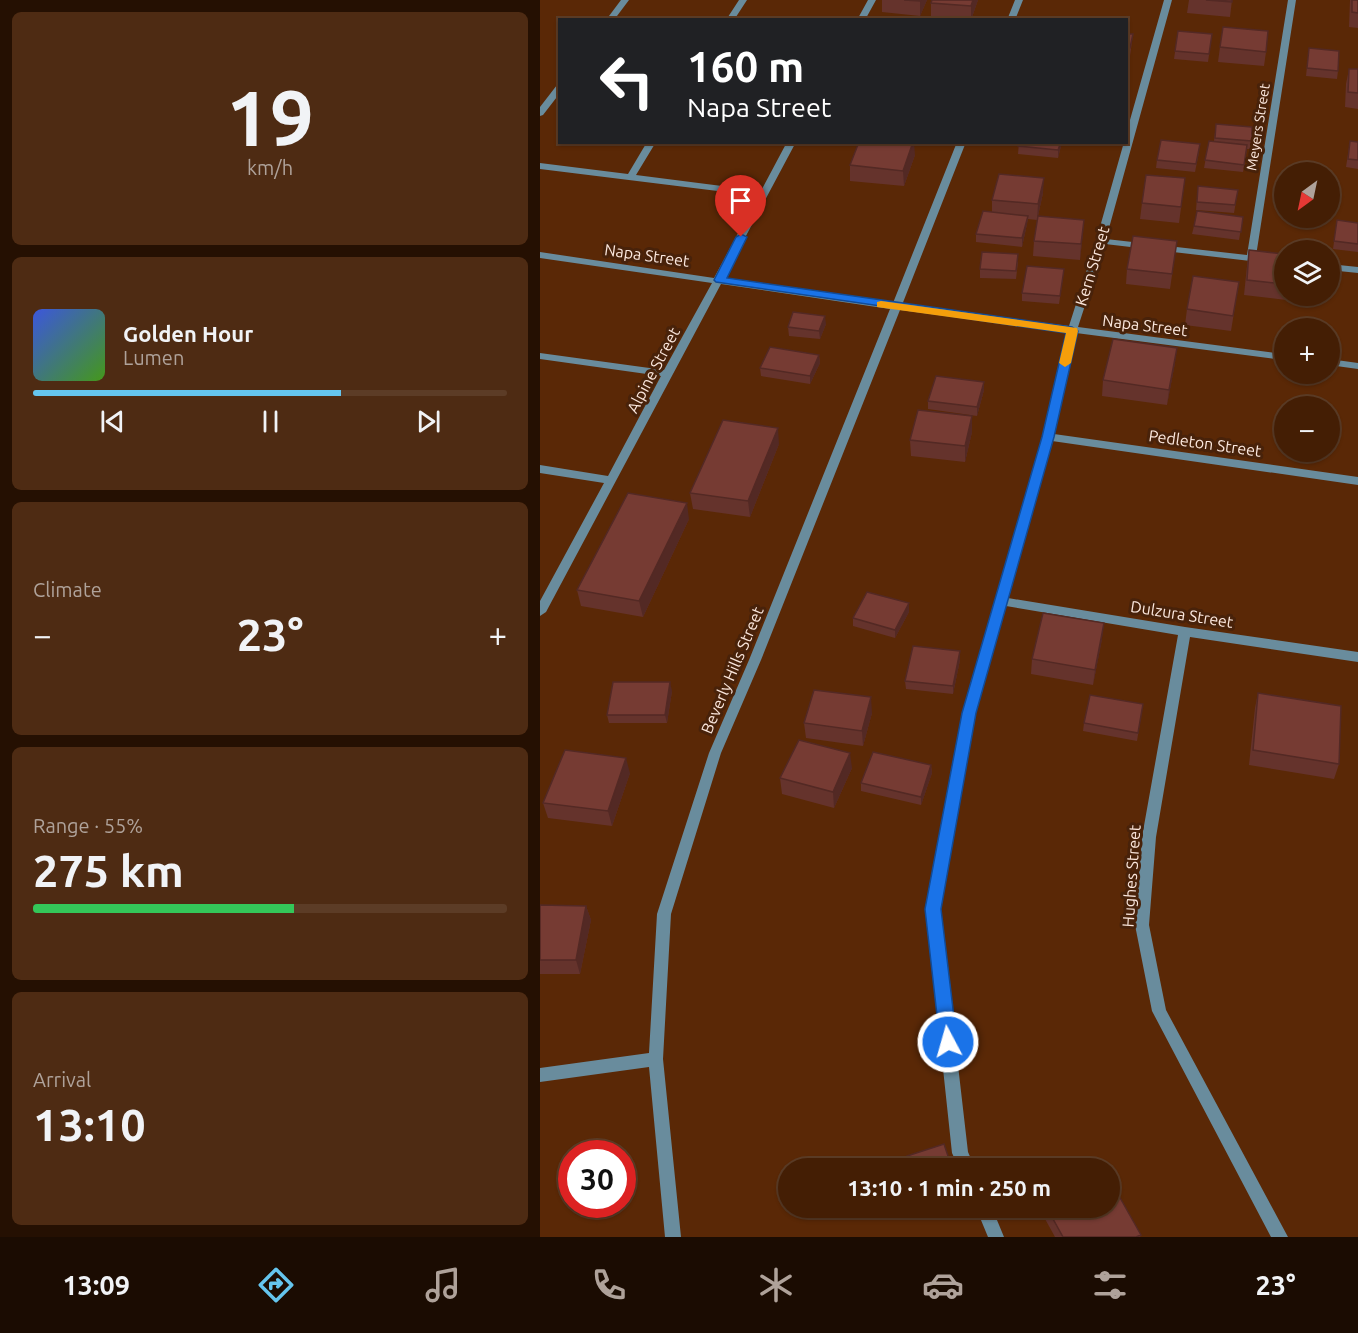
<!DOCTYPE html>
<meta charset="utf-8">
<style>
:root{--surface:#441e04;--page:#4e2b13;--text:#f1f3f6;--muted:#afa29a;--line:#5c3c26;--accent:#65c5ee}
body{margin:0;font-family:Ubuntu,sans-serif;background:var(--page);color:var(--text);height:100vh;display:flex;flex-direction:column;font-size:22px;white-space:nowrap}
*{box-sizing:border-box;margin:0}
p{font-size:20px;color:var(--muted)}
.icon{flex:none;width:33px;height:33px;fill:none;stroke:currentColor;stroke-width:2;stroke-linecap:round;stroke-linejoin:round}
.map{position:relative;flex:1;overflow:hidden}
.sheet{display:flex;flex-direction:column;gap:12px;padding:12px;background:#251002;width:540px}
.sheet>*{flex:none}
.top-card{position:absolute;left:18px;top:18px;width:570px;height:126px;border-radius:0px;box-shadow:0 2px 4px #0004,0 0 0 2px var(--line);background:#202124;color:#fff;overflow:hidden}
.needle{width:39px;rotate:213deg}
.tools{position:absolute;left:734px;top:162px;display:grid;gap:12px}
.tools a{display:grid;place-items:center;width:66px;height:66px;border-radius:50%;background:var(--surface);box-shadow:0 2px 4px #0004,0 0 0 2px var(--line);font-size:30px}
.speed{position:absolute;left:18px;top:1140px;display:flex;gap:12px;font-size:30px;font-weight:700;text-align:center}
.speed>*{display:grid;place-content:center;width:78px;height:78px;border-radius:50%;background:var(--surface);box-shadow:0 2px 4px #0004,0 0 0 2px var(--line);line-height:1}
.speed .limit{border:9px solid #d22;background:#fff;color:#111}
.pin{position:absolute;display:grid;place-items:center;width:51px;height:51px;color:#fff;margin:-62px -26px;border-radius:50% 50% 50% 0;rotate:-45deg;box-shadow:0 0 6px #0007}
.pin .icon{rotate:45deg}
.me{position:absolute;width:66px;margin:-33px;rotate:354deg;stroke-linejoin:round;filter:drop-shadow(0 0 4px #0008)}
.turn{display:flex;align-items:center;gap:21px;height:126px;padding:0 30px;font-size:27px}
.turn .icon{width:78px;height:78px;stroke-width:2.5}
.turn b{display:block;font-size:42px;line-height:51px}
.big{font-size:45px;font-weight:700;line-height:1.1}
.sheet .widget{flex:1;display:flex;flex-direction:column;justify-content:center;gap:9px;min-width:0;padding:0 21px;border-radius:9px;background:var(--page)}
.sheet .dial{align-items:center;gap:0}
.dial b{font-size:78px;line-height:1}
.song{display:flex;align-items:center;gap:18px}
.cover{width:72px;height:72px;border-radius:9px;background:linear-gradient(135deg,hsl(230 70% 55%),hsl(100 70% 35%))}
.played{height:6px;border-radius:3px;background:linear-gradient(90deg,var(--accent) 65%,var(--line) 65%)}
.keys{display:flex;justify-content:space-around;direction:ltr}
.heat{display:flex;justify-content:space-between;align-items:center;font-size:33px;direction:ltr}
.charge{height:9px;border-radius:4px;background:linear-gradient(90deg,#34c759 55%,var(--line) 0)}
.trip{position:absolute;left:238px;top:1158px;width:342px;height:60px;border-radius:30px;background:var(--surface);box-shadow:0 2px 4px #0004,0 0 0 2px var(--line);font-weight:700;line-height:60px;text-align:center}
.menu{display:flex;height:96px;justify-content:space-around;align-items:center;background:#1b0c02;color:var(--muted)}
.menu .icon{width:42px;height:42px}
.menu .current{color:var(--accent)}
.menu b{font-size:27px;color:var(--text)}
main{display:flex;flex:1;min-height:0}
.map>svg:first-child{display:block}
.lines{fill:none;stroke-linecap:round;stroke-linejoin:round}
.street{fill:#698c9d;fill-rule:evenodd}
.wall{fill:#65332c}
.shaded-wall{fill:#532924}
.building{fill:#763b33;stroke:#532924;stroke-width:1.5}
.route{fill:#1a73e8;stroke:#114b97;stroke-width:1.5}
.slow{fill:#f59e0b}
.labels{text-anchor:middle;stroke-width:6;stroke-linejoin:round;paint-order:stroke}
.far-street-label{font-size:14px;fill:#fbe7dd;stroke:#48220a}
.street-label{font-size:16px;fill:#fbe7dd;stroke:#48220a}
</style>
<main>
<section class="sheet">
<div class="widget dial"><b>19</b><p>km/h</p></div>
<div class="widget">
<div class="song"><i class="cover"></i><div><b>Golden Hour</b><p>Lumen</p></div></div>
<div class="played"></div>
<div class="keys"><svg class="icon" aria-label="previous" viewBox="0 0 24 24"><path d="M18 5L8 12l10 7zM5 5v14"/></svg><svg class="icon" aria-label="pause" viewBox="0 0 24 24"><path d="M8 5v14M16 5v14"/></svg><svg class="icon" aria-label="next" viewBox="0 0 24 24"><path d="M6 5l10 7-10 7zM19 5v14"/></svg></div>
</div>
<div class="widget"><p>Climate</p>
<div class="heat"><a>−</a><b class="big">23°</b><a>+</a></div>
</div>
<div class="widget"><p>Range · 55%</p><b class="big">275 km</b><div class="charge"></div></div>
<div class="widget"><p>Arrival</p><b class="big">13:10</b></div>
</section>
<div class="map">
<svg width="818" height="1237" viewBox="0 0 818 1237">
<rect width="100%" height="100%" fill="#5a2806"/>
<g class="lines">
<path class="street" d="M 81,0 L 89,0 L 74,20 L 66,20 Z
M 199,0 L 207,0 L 194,20 L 186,20 Z
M 328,0 L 336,0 L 325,20 L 317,20 Z
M 475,0 L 483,0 L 475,20 L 467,20 Z
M 624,0 L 632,0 L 566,239 L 707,255 L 748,0 L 756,0 L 716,256 L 744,259 L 744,265 L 565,244 L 538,327 L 744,354 L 744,360 L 536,333 L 514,434 L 818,477 L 818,485 L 512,441 L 468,598 L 645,627 L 818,652 L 818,662 L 650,637 L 616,837 L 609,925 L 626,1010 L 748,1237 L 731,1237 L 612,1011 L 595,925 L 602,837 L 638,635 L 466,606 L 435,713 L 400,909 L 428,1152 L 435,1168 L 419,1168 L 412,1153 L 386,909 L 423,713 L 503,437 L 527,332 L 360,310 L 221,660 L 181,753 L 131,914 L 123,1059 L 141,1237 L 125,1237 L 109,1067 L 0,1082 L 0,1068 L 109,1053 L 117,914 L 169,753 L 209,660 L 350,309 L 181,284 L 6,612 L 0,616 L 0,601 L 64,483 L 0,473 L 0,465 L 68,476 L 121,376 L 0,359 L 0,353 L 124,370 L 172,283 L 0,258 L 0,252 L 174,278 L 218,196 L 0,169 L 0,163 L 88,174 L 107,142 L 116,142 L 96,175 L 221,191 L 247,142 L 256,142 L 183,279 L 353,303 L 417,142 L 426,142 L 362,305 L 529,326 L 556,241 L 584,142 L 586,142 L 586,134 Z
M 17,85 L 20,85 L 20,93 L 3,115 L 0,116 L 0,107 Z
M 789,264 L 818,267 L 818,273 L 789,270 Z
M 789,359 L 818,363 L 818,369 L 789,365 Z
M 436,1208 L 452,1208 L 464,1237 L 448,1237 Z"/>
</g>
<path class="wall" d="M 342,0 L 387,0 L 380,16 L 342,12 Z
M 438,0 L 431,20 L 415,20 L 391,17 L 391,3 Z
M 649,0 L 692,0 L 690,17 L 647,13 Z
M 810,0 L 818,0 L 818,28 L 809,27 Z
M 638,31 L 672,34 L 668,62 L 634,59 Z
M 586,34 L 593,34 L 590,56 L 586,55 Z
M 680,47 L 726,52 L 724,66 L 678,62 Z
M 769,48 L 798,71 L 797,79 L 766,76 Z
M 809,69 L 818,69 L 818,109 L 805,107 L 806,84 Z
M 676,124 L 712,141 L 711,149 L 707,149 L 703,172 L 664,168 L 669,141 L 674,141 Z
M 810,141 L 818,142 L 818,169 L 806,167 Z
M 479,142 L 522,142 L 518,158 L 478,154 Z
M 659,152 L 655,172 L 616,168 L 617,160 Z
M 375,155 L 364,186 L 310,181 L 310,165 Z
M 645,178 L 639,223 L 600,219 L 602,203 Z
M 658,186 L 698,190 L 694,213 L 656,210 Z
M 503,193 L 498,216 L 544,220 L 540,260 L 493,256 L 494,241 L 497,220 L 488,219 L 487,224 L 482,247 L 436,242 L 436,234 L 452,212 L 452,200 Z
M 703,217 L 699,240 L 652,234 L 654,226 Z
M 797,220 L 818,223 L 818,252 L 793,249 Z
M 637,241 L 630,289 L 586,284 L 587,269 Z
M 709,250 L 744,254 L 744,296 L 755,296 L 754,301 L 704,295 L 707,266 Z
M 478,262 L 476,279 L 440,278 L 440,269 Z
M 523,277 L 519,304 L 482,301 L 482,293 Z
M 699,282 L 691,331 L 645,325 L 647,309 Z
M 286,324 L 280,339 L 249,336 L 248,327 Z
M 279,355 L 280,363 L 270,384 L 221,376 L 220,368 Z
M 635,363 L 627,405 L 562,396 L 563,380 Z
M 444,390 L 437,416 L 388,409 L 388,401 Z
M 432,416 L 432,432 L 425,462 L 371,456 L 370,440 Z
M 239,444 L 210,517 L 153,509 L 150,493 Z
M 149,519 L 103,617 L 41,606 L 37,590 Z
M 369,603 L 369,612 L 355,638 L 313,626 L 313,618 Z
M 562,639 L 553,685 L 491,674 L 492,659 Z
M 420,651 L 420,660 L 413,694 L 366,689 L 365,681 Z
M 132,691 L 127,723 L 69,723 L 67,715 Z
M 718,693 L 799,764 L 794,779 L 709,765 L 715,708 Z
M 603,704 L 597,741 L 543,731 L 544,723 Z
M 332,713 L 323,746 L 266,738 L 264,723 Z
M 391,765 L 392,773 L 381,805 L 321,791 L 321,783 Z
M 312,768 L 294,808 L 242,794 L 240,778 Z
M 90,773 L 72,826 L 8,818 L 3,803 Z
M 0,905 L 46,906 L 51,920 L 40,974 L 0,974 Z
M 367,1156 L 412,1168 L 369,1168 L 367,1162 Z
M 382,1208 L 416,1208 L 385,1218 Z
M 499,1208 L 570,1208 L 601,1235 L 600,1237 L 515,1237 Z"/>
<path class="shaded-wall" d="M 381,0 L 387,0 L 380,16 L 380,1 Z
M 433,0 L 438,0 L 431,20 L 431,6 Z
M 373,142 L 374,142 L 375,155 L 364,186 L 363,171 Z
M 521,142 L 522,142 L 518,158 L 518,150 Z
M 504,178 L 503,193 L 497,220 L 498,204 Z
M 488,216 L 487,224 L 482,247 L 482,238 Z
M 544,220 L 543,235 L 540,260 L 541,244 Z
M 285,316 L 286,324 L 280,339 L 279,331 Z
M 637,348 L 635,363 L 627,405 L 629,390 Z
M 279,355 L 280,363 L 270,384 L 270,376 Z
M 444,382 L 444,390 L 437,416 L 437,407 Z
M 432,416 L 432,432 L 425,462 L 425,446 Z
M 238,428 L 239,444 L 210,517 L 208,501 Z
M 147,503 L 149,519 L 103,617 L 99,601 Z
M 369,603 L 369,612 L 355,638 L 355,630 Z
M 564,623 L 562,639 L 553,685 L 555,670 Z
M 420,651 L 420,660 L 413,694 L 413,686 Z
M 130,682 L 132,691 L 127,723 L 125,715 Z
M 331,697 L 332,713 L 323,746 L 322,731 Z
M 310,753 L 312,768 L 294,808 L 293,792 Z
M 86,758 L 90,773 L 72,826 L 68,811 Z
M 391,765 L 392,773 L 381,805 L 381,797 Z
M 46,906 L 51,920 L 40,974 L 36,960 Z
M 397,1208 L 416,1208 L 385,1218 L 385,1212 Z"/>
<path class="building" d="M 364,0 L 381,0 L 380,1 Z
M 392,0 L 433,0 L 431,6 L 391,3 Z
M 666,0 L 692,0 L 692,2 Z
M 812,0 L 818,0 L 818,13 L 812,12 Z
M 683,27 L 728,31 L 726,52 L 680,47 Z
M 638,31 L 672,34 L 669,54 L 635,51 Z
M 586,34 L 593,34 L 590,48 L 586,48 Z
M 769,48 L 799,51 L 798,71 L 767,68 Z
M 586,60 L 588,60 L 587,72 L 586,72 Z
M 809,69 L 818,69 L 818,93 L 808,92 Z
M 676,124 L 712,127 L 712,141 L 675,138 Z
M 621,140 L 660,144 L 656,164 L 617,160 Z
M 669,141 L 707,145 L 704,165 L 665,160 Z
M 810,141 L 818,142 L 818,160 L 808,159 Z
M 319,142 L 373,142 L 363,171 L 310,165 Z
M 479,142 L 521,142 L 518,150 L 478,146 Z
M 459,174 L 504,178 L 498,204 L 452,200 Z
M 606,175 L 645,178 L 641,207 L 602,203 Z
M 658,186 L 698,190 L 695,205 L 657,202 Z
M 789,192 L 791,192 L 791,210 L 789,209 Z
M 443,211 L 488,216 L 482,238 L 436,234 Z
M 657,211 L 703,217 L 701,232 L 654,226 Z
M 498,216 L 544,220 L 541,244 L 494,241 Z
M 797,220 L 818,223 L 818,244 L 794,241 Z
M 593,236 L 637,241 L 632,274 L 587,269 Z
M 709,250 L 744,254 L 744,284 L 707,280 Z
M 442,252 L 478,254 L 476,271 L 440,269 Z
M 487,266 L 524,269 L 520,296 L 482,293 Z
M 653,276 L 699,282 L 693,316 L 647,309 Z
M 253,312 L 285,316 L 279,331 L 248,327 Z
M 573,339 L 637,348 L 629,390 L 563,380 Z
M 230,347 L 279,355 L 270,376 L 220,368 Z
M 396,376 L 444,382 L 437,407 L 388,401 Z
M 378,410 L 432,416 L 425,446 L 370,440 Z
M 183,420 L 238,428 L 208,501 L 150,493 Z
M 88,493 L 147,503 L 99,601 L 37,590 Z
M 327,592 L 369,603 L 355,630 L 313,618 Z
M 503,613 L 564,623 L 555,670 L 492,659 Z
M 373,646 L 420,651 L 413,686 L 365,681 Z
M 73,682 L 130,682 L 125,715 L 67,715 Z
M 274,690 L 331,697 L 322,731 L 264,723 Z
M 718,693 L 801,706 L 799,764 L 713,750 Z
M 550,695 L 603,704 L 598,733 L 544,723 Z
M 259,740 L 310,753 L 293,792 L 240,778 Z
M 25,750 L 86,758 L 68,811 L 3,803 Z
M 333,752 L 391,765 L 381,797 L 321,783 Z
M 0,905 L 46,906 L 36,960 L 0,960 Z
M 404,1144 L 412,1168 L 371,1168 L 367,1156 Z
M 560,1163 L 564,1168 L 548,1168 Z
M 570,1180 L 601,1235 L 596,1237 L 523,1237 L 507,1208 L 570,1208 Z
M 383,1208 L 397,1208 L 385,1212 Z"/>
<path class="route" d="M 201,234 L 207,237 L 187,278 L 532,327 L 538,331 L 514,437 L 436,713 L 401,909 L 417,1042 L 414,1047 L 408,1049 L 402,1047 L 400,1042 L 385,909 L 422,713 L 502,437 L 526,333 L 176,282 L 174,280 L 196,237 Z"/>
<path class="slow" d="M 341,301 L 537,328 L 538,331 L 531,363 L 525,367 L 519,363 L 526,333 L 337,307 L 337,302 Z"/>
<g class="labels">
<g class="far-street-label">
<text transform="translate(718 127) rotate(-81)" y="5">Meyers Street</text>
</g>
<g class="street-label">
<text transform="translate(107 255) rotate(8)" y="6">Napa Street</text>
<text transform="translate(552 266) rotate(-73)" y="6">Kern Street</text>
<text transform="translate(605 325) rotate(7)" y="6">Napa Street</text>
<text transform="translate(113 370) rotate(-62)" y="6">Alpine Street</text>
<text transform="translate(665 443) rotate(8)" y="6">Pedleton Street</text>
<text transform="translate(642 614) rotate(9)" y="6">Dulzura Street</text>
<text transform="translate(192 670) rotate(-67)" y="6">Beverly Hills Street</text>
<text transform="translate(591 876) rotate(-86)" y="6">Hughes Street</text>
</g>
</g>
</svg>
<div class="tools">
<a><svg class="needle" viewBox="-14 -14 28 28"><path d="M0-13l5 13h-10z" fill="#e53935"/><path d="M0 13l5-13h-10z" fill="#afa29a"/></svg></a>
<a><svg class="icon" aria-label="layers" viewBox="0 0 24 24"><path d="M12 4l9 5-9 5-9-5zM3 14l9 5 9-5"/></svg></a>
<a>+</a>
<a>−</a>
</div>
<div class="speed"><div class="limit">30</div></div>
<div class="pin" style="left:201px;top:237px;background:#d93025"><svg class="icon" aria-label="arrive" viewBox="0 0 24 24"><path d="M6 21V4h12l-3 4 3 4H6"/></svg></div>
<svg class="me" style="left:408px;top:1042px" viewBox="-20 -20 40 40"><circle r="17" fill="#1a73e8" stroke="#fff" stroke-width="3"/><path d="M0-11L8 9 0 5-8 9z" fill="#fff"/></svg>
<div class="trip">13:10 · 1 min · 250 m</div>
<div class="top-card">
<div class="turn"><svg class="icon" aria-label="left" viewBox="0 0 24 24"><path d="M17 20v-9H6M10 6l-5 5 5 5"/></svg><div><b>160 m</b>Napa Street</div></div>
</div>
</div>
</main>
<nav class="menu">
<b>13:09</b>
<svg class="icon current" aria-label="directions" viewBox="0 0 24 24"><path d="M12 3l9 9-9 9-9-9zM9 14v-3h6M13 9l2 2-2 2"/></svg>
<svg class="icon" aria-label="music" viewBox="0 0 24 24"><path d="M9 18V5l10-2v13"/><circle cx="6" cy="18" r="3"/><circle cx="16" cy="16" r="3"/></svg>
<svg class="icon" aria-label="phone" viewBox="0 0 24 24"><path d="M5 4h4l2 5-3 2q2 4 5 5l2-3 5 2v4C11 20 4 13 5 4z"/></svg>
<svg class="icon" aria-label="climate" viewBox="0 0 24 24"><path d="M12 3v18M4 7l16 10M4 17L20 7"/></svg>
<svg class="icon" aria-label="car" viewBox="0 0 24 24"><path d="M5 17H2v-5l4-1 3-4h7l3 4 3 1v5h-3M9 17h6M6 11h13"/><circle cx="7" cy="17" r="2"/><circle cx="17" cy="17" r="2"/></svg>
<svg class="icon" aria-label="filters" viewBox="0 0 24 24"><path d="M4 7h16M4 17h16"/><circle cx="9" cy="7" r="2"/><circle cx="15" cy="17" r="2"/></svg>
<b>23°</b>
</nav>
